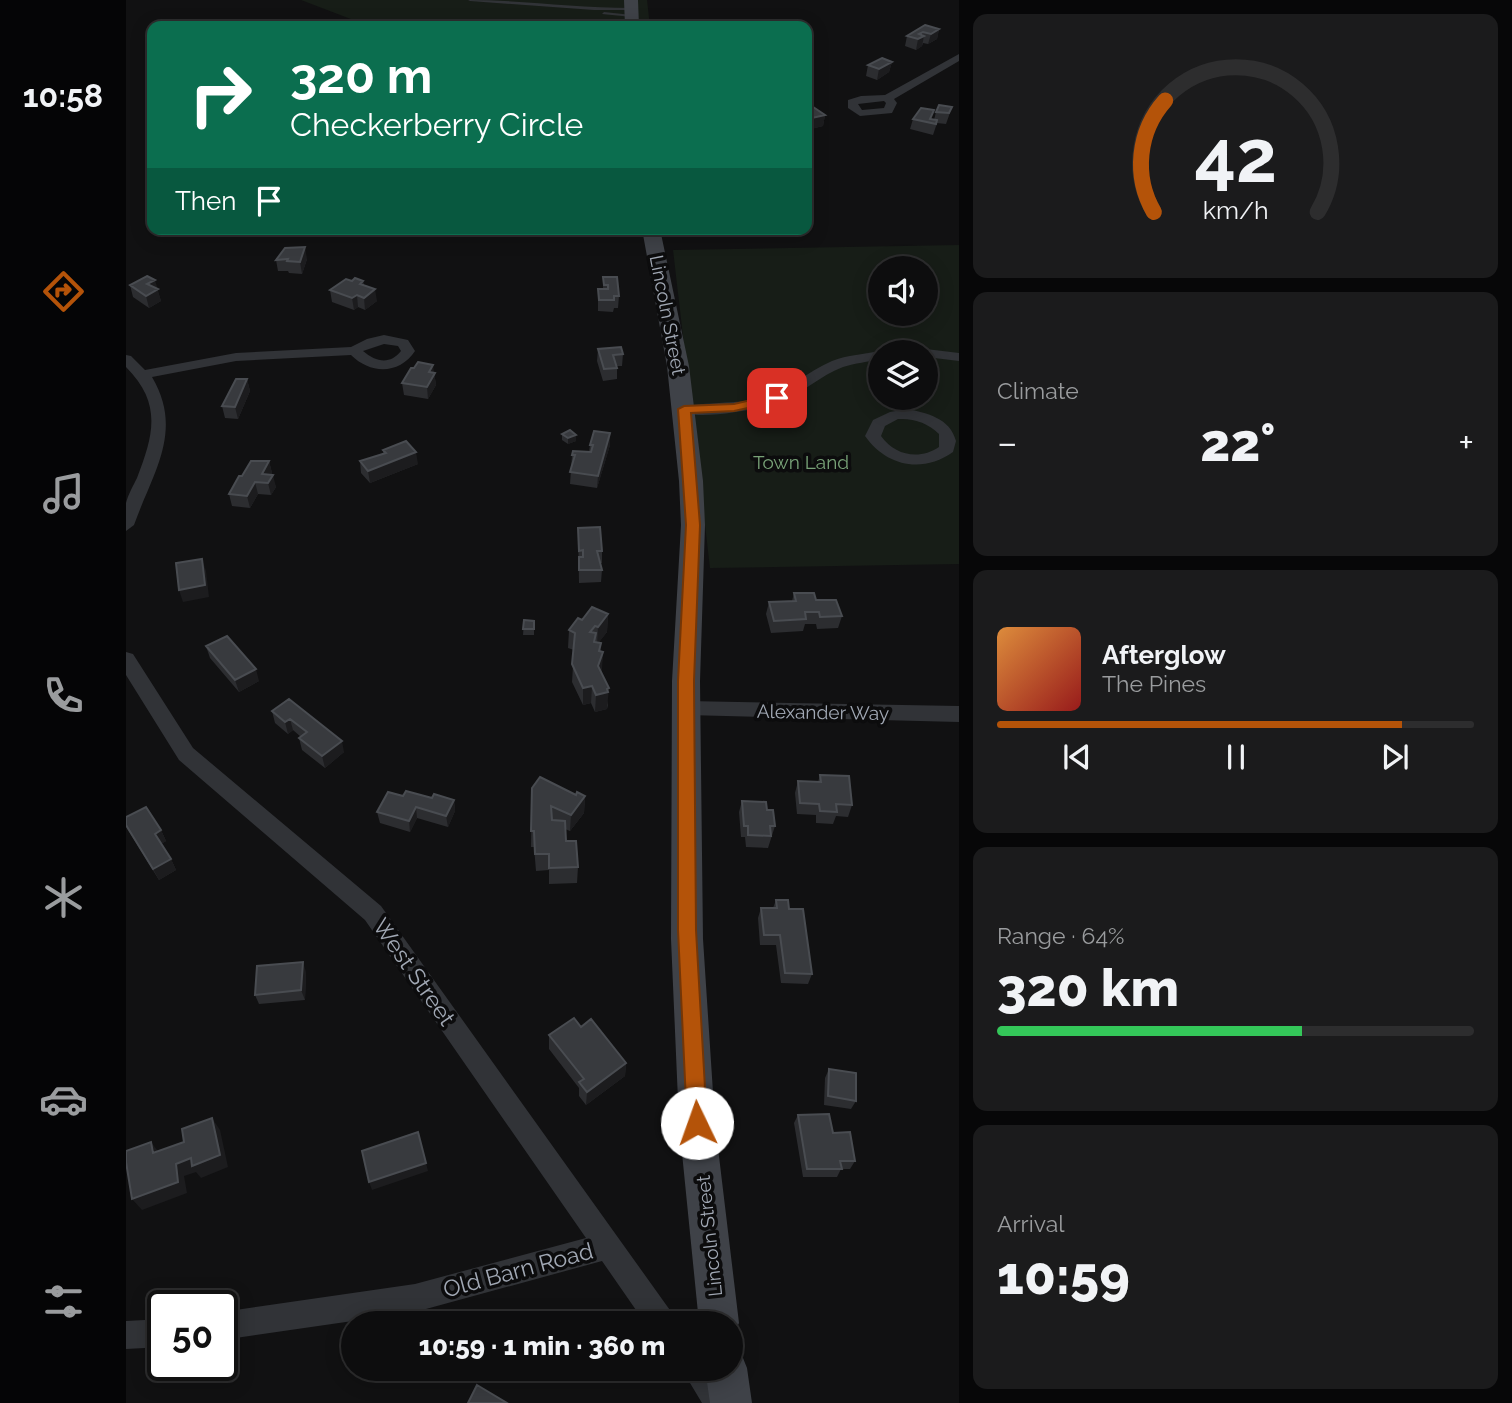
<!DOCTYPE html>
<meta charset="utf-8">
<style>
:root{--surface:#0d0d0e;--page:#1b1b1c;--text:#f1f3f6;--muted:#9a9c9e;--line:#2d2d2e;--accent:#b45309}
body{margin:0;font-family:Raleway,sans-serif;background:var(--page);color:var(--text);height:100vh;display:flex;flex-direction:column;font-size:26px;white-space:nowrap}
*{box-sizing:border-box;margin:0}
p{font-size:23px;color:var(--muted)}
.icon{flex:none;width:38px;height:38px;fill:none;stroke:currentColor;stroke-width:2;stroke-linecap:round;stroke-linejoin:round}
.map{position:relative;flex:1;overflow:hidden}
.drawer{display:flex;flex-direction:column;gap:14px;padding:14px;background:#070708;width:553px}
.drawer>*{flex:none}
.banner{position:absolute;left:21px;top:21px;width:665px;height:214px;border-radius:14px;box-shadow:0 4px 18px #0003,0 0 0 2px var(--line);background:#0b6e4f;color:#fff;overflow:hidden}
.buttons{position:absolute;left:742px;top:256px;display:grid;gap:14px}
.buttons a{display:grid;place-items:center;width:70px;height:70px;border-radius:50%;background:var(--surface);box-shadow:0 4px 18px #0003,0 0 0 2px var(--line);font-size:35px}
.speed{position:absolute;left:21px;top:1290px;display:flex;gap:14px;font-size:35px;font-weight:700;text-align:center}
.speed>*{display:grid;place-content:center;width:91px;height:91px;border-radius:50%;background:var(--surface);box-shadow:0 4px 18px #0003,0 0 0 2px var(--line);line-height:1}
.speed .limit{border:4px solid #111;border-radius:10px;background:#fff;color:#111}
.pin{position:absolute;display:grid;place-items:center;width:60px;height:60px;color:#fff;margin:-30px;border-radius:14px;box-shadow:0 4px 10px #0006}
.me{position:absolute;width:77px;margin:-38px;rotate:357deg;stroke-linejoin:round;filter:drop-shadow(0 0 5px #0008)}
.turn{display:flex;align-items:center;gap:24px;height:147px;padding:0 28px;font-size:32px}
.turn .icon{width:91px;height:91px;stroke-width:2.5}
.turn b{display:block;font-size:49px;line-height:60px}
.then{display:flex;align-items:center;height:66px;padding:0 28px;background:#0003;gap:14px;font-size:26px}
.big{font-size:52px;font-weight:800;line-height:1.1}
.drawer .tile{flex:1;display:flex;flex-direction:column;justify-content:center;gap:10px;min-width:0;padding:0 24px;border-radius:14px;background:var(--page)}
.drawer .dial{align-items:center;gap:0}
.dial svg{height:182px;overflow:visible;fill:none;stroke:var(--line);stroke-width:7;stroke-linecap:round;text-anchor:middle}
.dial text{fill:var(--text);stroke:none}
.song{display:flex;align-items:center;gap:21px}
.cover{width:84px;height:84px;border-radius:10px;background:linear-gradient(135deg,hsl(30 70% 55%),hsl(0 70% 35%))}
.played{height:7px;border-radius:4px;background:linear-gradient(90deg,var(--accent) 85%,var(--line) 85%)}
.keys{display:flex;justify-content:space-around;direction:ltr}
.heat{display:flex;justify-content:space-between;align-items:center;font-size:38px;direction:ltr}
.charge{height:10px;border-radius:5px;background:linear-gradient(90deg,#34c759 64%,var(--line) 0)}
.trip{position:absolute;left:215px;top:1311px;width:402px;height:70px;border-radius:35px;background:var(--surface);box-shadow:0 4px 18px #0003,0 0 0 2px var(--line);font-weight:800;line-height:70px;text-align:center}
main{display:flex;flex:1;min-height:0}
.dock{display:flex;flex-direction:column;width:126px;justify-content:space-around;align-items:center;background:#050506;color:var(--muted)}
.dock .icon{width:49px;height:49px}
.dock .on{color:var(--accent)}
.dock b{font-size:32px;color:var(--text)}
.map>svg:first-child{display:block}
.green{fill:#171d17;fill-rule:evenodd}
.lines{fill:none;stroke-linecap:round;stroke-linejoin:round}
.lane{fill:#313337;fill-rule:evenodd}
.street{fill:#313337;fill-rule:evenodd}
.secondary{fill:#3f4248;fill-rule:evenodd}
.wall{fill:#2c2d30}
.shaded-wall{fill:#1c1c1e}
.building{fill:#383a3e;stroke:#494c51;stroke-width:2}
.route{fill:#b45309;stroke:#753606;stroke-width:2}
.labels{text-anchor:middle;stroke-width:7;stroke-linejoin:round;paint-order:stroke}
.street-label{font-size:19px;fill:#a1a8b4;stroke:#0c0c0d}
.park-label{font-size:19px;fill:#77a176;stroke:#0c0c0d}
.near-street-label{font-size:23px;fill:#a1a8b4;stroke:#0c0c0d}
</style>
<main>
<nav class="dock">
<b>10:58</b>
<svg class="icon on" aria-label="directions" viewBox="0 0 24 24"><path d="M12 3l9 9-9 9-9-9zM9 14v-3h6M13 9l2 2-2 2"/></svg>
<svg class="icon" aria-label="music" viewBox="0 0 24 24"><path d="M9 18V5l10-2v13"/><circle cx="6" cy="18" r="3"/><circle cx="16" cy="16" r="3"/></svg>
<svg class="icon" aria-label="phone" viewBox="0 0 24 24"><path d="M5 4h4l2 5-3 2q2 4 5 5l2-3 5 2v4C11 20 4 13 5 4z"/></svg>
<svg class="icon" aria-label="climate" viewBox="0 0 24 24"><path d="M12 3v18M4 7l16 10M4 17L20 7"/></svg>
<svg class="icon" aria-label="car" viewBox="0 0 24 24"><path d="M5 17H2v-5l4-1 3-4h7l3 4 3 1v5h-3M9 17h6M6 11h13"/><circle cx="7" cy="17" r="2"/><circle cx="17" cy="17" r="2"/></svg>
<svg class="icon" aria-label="filters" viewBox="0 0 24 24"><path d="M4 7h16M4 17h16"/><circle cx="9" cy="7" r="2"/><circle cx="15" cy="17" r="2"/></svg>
</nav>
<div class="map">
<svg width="833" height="1403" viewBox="0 0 833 1403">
<rect width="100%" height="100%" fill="#111112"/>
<path class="green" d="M 175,0 L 521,0 L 524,26 L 243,26 Z
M 833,245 L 833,564 L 584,568 L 547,250 ZM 754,268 L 800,268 L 800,313 L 754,313 ZM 754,352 L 800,352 L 800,397 L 754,397 Z"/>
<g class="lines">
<path class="lane" d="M 342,0 C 396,0 450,8 505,8 L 507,9 L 505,10 L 468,10 L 344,1 Z
M 478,12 L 506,15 L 508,16 L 506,17 L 476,14 Z"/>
<path class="street" d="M 833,54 L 833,61 L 768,99 L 771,103 L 766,113 L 734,116 L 722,108 L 722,100 L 735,96 L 759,95 ZM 758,101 L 760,103 L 758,108 L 736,110 L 732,104 Z
M 258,335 L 282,340 L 289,351 C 274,374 245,375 225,355 L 110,361 L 26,377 C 58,431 27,472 8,525 L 0,531 C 0,522 0,512 0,503 C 2,495 7,486 11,478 C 28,434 36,403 0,367 L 0,355 L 5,356 L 19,370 L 110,353 L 225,347 L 241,339 ZM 258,344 L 272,346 L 275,351 C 264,365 250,362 237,351 Z
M 800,349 L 833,353 L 833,361 L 800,357 L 800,352 L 794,352 Z
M 754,351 L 758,352 L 754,352 L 754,359 C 742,362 729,363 717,367 C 695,375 677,393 656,401 C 637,409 565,423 550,409 C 556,403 615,403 629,400 C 658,394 680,372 706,361 C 721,355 739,354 754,351 Z
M 781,409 C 801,413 824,418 830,441 L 827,452 C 796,474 760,466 739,436 L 747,420 L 764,412 ZM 772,419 C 788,418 802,423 813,434 L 813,447 C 794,460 769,456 755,436 L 759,426 Z
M 0,652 L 7,654 L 67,748 L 255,906 L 546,1313 L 550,1323 L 519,1323 L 476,1261 L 289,1312 L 96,1340 L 96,1312 L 289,1284 L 460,1238 L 239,920 L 53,760 L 0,675 Z
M 561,701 L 833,706 L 833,722 L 561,715 L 554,713 L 551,708 L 554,703 Z
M 37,1319 L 37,1347 L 0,1349 L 0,1321 Z
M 555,1368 L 587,1368 L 609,1403 L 576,1403 Z"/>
<path class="secondary" d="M 498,0 L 512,0 L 513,26 L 499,26 Z
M 516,229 L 534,229 L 563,366 L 577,481 L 579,525 L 574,681 L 577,939 L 589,1123 L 613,1323 L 606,1338 L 606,1323 L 573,1323 L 553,1123 L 545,939 L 546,681 L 555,525 L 553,481 L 541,366 Z
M 606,1349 L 615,1353 L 621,1368 L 626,1403 L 584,1403 L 579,1368 L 606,1368 Z"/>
</g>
<path class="wall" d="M 799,25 L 813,29 L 811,39 L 802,44 L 797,43 L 796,46 L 790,50 L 779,46 L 781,36 Z
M 766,62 L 763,72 L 751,80 L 740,76 L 742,65 Z
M 681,106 L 699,115 L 697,126 L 685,129 L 681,127 Z
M 826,107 L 820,124 L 811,123 L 807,135 L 784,129 L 787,119 L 808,120 L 810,112 Z
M 589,229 L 613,229 L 612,235 L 588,234 Z
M 181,259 L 176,274 L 163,273 L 162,271 L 152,271 L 150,260 Z
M 477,277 L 493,296 L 492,308 L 488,308 L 487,312 L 472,311 L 472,289 L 477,289 Z
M 226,281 L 237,281 L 238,285 L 251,301 L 239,310 L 232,307 L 228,310 L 206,302 L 204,290 Z
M 4,285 L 31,289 L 35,301 L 23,308 L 7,297 Z
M 472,349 L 497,354 L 496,366 L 491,366 L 491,379 L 477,381 L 471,361 Z
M 308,372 L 310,385 L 302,399 L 278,395 L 276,383 Z
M 121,379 L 124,391 L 112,419 L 99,418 L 96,406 Z
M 436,434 L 450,441 L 442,444 L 436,440 Z
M 464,445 L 484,445 L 471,488 L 444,484 L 446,455 L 463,452 Z
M 257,450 L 292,464 L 244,483 L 235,473 L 234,461 L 257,454 Z
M 143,461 L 146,473 L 145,475 L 150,487 L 145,495 L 132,494 L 124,508 L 106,506 L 103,494 Z
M 452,528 L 476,551 L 476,563 L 474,563 L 476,570 L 475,582 L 453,583 Z
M 668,593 L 690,600 L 716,616 L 712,628 L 691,629 L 690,624 L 679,624 L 677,631 L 645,633 L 640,614 L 643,602 L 666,601 Z
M 482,614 L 481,632 L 472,643 L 475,651 L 477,652 L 475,672 L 482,705 L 481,709 L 469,712 L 465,703 L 457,705 L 446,682 L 448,650 L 442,648 L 443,630 L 456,620 Z
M 398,620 L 408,621 L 408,635 L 397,635 Z
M 80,646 L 133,681 L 113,692 L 84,658 Z
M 163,699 L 218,752 L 199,768 L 176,750 L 173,738 L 175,737 L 167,730 L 162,734 L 149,723 L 146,711 Z
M 694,775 L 726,805 L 722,817 L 710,816 L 707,824 L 690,823 L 690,815 L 671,814 L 669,793 L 672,781 L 692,782 Z
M 406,788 L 459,796 L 458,813 L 444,831 L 439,829 L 440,841 L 452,867 L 451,883 L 423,884 L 423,870 L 410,871 L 408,847 L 405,847 Z
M 277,796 L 328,800 L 329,811 L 322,827 L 291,818 L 284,832 L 254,823 L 251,812 Z
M 616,801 L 641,810 L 649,826 L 642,848 L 620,847 L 619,837 L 615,837 L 613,812 Z
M 0,817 L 35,830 L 40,841 L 35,844 L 45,859 L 50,870 L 33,880 L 2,830 L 0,826 Z
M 650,900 L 663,909 L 686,974 L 682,984 L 655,983 L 650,945 L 634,945 L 632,918 L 635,908 L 647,908 Z
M 180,972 L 179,1000 L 133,1004 L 129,995 Z
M 455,1027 L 500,1063 L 499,1076 L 460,1105 L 453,1096 L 453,1088 L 423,1049 L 423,1035 Z
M 703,1069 L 730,1101 L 725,1109 L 698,1105 L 699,1078 Z
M 672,1115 L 707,1133 L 729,1161 L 724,1169 L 715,1169 L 711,1177 L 677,1177 L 668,1123 Z"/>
<path class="shaded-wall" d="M 813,29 L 811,39 L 802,44 L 805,34 Z
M 797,32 L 796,37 L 798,36 L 796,46 L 790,50 L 793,34 Z
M 766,62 L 763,72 L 751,80 L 753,69 Z
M 687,74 L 686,79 L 681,81 L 681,76 Z
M 699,115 L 697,126 L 685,129 L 686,118 Z
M 179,247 L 181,259 L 176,274 L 174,262 Z
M 29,280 L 35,301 L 23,308 L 20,296 L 21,284 Z
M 249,289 L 251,301 L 239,310 L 238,298 Z
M 231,295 L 232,307 L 228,310 L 226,298 Z
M 307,365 L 310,385 L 302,399 L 301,387 L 303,372 Z
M 121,379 L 124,391 L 112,419 L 109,407 Z
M 484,433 L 484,445 L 471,488 L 472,476 Z
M 450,435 L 450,441 L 442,444 L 442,438 Z
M 290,452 L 292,464 L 244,483 L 242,471 Z
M 143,461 L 146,473 L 140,483 L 136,474 Z
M 147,475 L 150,487 L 145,495 L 142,483 Z
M 129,482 L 132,494 L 124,508 L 121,496 Z
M 76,559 L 80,571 L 83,597 L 57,602 L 53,590 Z
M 482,614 L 481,632 L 471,645 L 472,627 Z
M 475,643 L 474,660 L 477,652 L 476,669 L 471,683 L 473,651 Z
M 130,669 L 133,681 L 113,692 L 109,680 Z
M 466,686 L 465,703 L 457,705 L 457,688 Z
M 483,688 L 481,709 L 469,712 L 470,695 Z
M 164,719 L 167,730 L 162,734 L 159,722 Z
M 216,741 L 218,752 L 199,768 L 196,756 Z
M 459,796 L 458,813 L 444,831 L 445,815 Z
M 328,800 L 329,811 L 322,827 L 320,816 Z
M 290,807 L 291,818 L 284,832 L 283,821 Z
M 35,830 L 40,841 L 34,845 L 29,834 Z
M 45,859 L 50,870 L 33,880 L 27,869 Z
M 177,962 L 180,972 L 179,1000 L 175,990 Z
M 500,1063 L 499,1076 L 460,1105 L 461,1092 Z
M 86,1118 L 94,1130 L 102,1167 L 75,1178 L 70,1172 L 58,1176 L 61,1193 L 16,1210 L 6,1199 L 50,1164 Z
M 25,1142 L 34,1154 L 27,1153 Z
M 300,1163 L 302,1171 L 246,1190 L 243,1182 Z"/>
<path class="building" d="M 799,25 L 813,29 L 805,34 L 797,32 L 793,34 L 798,36 L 792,39 L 781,36 Z
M 756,58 L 766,62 L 753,69 L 742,65 Z
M 813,105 L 826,107 L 823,113 L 810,112 Z
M 681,106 L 687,107 L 699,115 L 686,118 L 681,115 Z
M 795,108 L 808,110 L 804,119 L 811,120 L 810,124 L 787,119 Z
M 179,247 L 174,262 L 161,261 L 162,259 L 150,260 L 159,248 Z
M 21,276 L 29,280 L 21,284 L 32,289 L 20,296 L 4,285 Z
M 477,277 L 491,277 L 493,296 L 488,296 L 488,300 L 473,300 L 472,289 L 482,289 L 482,285 L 478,285 Z
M 229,278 L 237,281 L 234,284 L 249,289 L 238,298 L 231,295 L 226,298 L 204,290 L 220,279 L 226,281 Z
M 495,347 L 497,354 L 487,355 L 491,368 L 478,369 L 472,349 Z
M 292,362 L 307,365 L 303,372 L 309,373 L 301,387 L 276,383 L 285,368 L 288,368 Z
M 110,379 L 121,379 L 109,407 L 96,406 Z
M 444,430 L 450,435 L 442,438 L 436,434 Z
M 468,431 L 484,433 L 472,476 L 444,472 L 449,455 L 446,455 L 447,451 L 465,452 L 467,445 L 464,445 Z
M 280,441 L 290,452 L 242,471 L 234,461 L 260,453 L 257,450 Z
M 125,461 L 143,461 L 136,474 L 147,475 L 142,483 L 129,482 L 121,496 L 103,494 L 113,476 L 116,476 Z
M 474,527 L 476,551 L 471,551 L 476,570 L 453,570 L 453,557 L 457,557 L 457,550 L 453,551 L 452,528 Z
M 76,559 L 79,585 L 53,590 L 50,563 Z
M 668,593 L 688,593 L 690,600 L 710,600 L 716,616 L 694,617 L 693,612 L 679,612 L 680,619 L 648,621 L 643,602 L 670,601 Z
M 466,607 L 482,614 L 472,627 L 469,626 L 464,632 L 470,633 L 468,642 L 475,643 L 473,651 L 477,652 L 472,666 L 483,688 L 481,689 L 482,692 L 470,695 L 466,686 L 457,688 L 446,664 L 449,633 L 443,630 L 452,618 L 456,620 Z
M 398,620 L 408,621 L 408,629 L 397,629 Z
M 101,636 L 130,669 L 109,680 L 80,646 Z
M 163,699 L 216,741 L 196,756 L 173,738 L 181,732 L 164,719 L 159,722 L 146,711 Z
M 694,775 L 723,776 L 726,805 L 710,804 L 711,812 L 694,811 L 693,804 L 674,803 L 672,781 L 695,782 Z
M 414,777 L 450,795 L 451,792 L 459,796 L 445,815 L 425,806 L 426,820 L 439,821 L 440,841 L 450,841 L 452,867 L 423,868 L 423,854 L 409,854 L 408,831 L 405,831 L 406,788 Z
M 280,791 L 306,798 L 308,794 L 328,800 L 320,816 L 290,807 L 283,821 L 251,812 L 262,792 L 277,796 Z
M 616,801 L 640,802 L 641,810 L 647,810 L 649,826 L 644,826 L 645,836 L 622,835 L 622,826 L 618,826 Z
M 20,807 L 35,830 L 29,834 L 45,859 L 27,869 L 0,825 L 0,817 Z
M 650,900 L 662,900 L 663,909 L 677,909 L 686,974 L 659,973 L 654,935 L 638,935 L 635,908 L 651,908 Z
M 177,962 L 175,990 L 129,995 L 131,966 Z
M 448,1018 L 455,1027 L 465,1019 L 500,1063 L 461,1092 L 453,1082 L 458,1079 L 423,1035 Z
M 703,1069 L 730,1073 L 730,1101 L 702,1096 Z
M 703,1114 L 707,1133 L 724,1132 L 729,1161 L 714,1161 L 716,1169 L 681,1169 L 672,1115 Z
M 86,1118 L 94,1155 L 66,1166 L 65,1158 L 50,1164 L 52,1182 L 6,1199 L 0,1162 L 0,1151 L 25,1142 L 27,1153 L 58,1142 L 56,1129 Z
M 292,1132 L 300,1163 L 243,1182 L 236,1151 Z
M 351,1385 L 381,1403 L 342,1403 Z"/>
<path class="route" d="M 651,394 L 655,395 L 655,401 L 608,411 L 565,413 L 574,525 L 568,681 L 570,930 L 581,1123 L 578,1130 L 571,1133 L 564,1130 L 561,1123 L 552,930 L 552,681 L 560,525 L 552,409 L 558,406 L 608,404 Z"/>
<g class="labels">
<g class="street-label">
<text transform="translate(542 315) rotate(79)" y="7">Lincoln Street</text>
<text transform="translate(697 712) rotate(1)" y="7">Alexander Way</text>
<text transform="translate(583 1236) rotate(-96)" y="7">Lincoln Street</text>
</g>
<g class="park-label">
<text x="675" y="469">Town Land</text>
</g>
<g class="near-street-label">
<text transform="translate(288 972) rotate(55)" y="8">West Street</text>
<text transform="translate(392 1270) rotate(-15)" y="8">Old Barn Road</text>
</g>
</g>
</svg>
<div class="buttons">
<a><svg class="icon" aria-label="sound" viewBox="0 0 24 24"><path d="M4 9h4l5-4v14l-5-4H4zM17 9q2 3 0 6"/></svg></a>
<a><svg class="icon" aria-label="layers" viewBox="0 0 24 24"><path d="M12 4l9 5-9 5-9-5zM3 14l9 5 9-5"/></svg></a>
</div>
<div class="speed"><div class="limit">50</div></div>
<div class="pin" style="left:651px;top:398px;background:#d93025"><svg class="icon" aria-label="arrive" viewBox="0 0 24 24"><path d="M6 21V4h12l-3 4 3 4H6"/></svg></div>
<svg class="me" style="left:571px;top:1123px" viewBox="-20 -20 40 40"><circle r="19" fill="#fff"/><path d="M0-13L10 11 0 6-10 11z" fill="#b45309"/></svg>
<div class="trip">10:59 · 1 min · 360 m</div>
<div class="banner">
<div class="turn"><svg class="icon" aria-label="right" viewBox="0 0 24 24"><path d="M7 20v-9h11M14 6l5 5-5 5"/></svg><div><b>320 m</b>Checkerberry Circle</div></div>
<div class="then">Then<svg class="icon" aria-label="arrive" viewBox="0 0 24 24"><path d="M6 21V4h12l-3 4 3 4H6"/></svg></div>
</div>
</div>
<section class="drawer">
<div class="tile dial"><svg viewBox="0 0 100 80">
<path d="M14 69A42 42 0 1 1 86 69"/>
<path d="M14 69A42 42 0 0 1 19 20" stroke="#b45309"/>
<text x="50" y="56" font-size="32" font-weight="700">42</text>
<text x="50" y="72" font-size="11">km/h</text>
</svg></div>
<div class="tile"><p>Climate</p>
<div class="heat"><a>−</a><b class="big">22°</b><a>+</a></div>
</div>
<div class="tile">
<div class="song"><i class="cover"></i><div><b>Afterglow</b><p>The Pines</p></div></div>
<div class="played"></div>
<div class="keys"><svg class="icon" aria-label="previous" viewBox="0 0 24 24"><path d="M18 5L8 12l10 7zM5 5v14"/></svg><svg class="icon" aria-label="pause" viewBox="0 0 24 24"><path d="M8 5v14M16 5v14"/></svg><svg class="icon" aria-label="next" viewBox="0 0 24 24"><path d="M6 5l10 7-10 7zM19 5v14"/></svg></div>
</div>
<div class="tile"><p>Range · 64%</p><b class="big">320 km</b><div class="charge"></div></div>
<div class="tile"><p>Arrival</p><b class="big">10:59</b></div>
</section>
</main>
